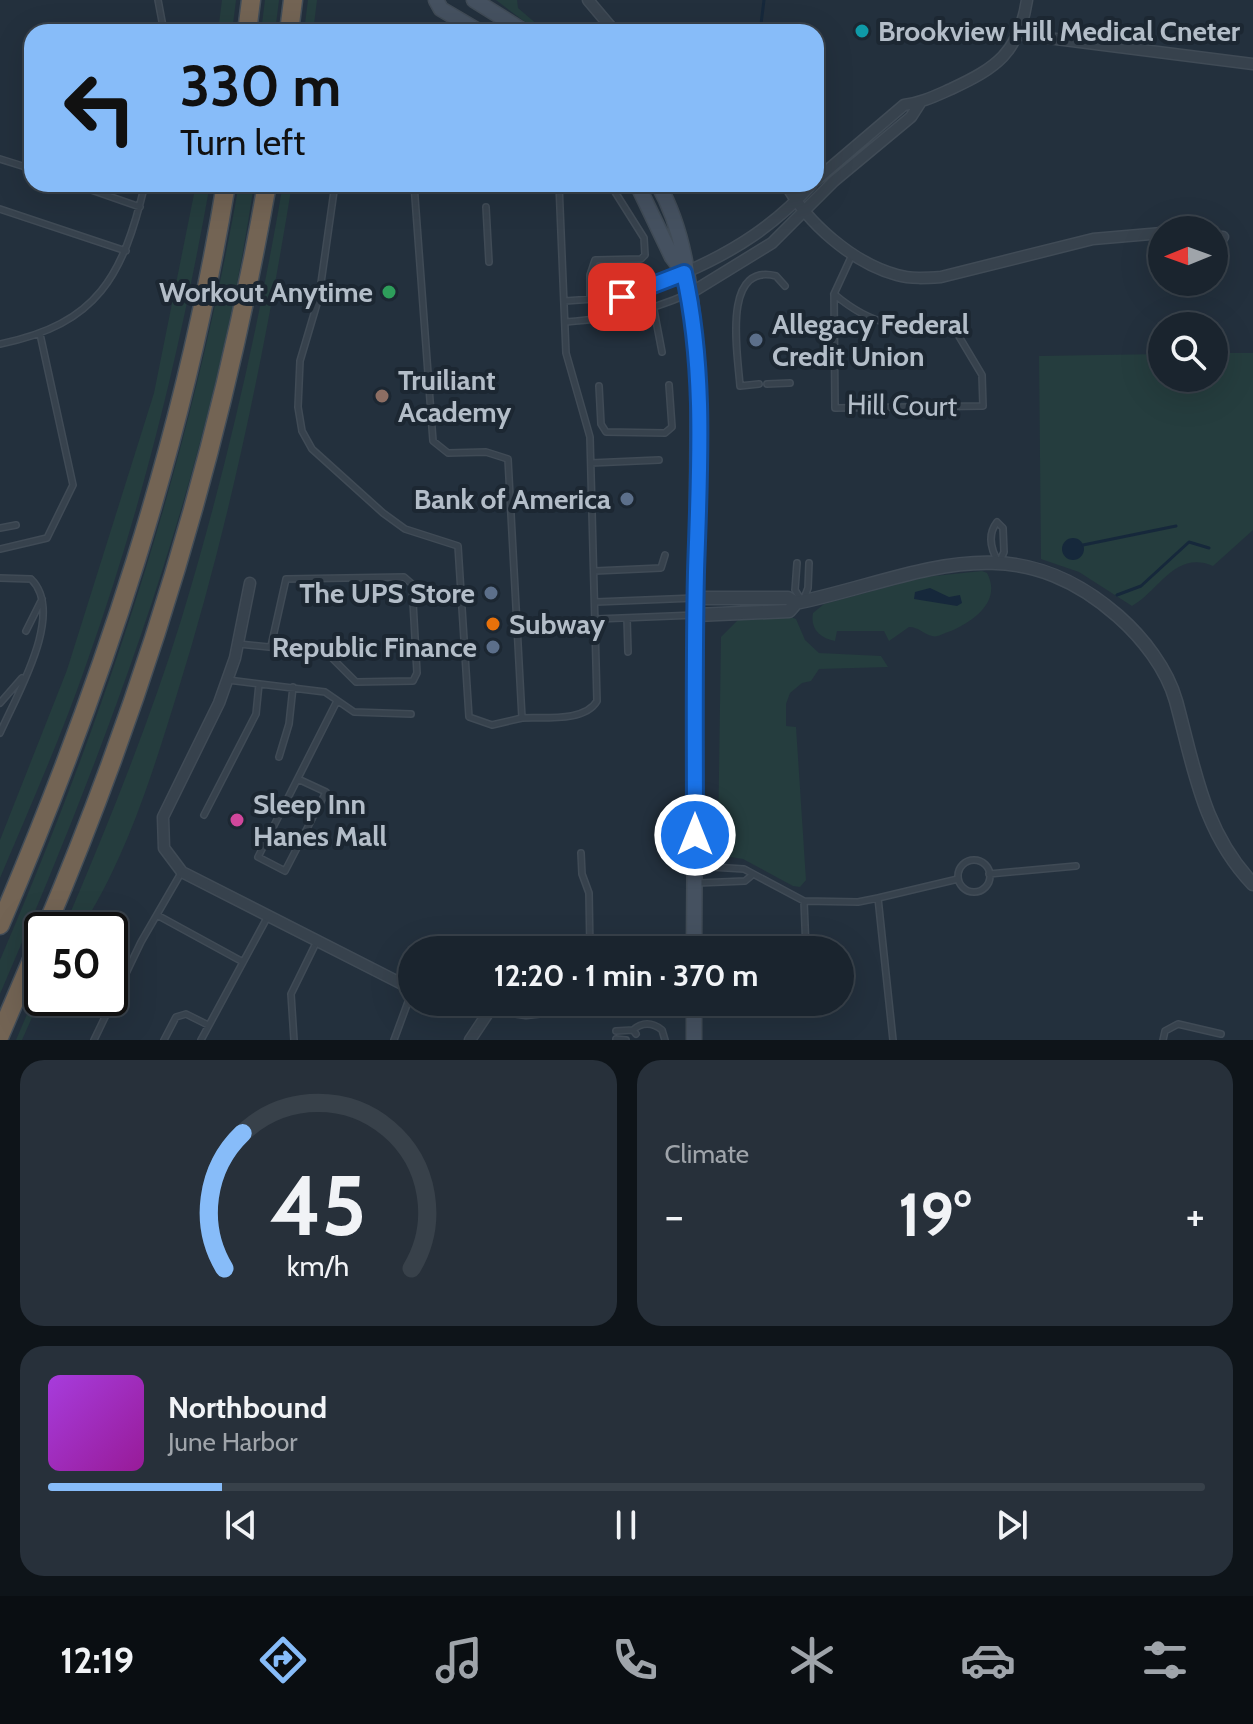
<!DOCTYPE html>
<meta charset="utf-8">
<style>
:root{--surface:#1a242e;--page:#27303a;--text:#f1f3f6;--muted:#9fa4aa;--line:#38414a;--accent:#87bcf9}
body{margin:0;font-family:Cabin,sans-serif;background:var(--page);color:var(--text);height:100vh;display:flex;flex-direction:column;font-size:30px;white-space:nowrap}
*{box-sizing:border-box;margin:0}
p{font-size:26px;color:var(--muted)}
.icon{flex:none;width:44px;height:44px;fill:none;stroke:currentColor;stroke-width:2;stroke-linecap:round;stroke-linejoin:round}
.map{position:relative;height:1040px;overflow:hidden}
.sheet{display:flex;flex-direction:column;gap:20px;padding:20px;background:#0e1419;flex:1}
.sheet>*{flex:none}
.banner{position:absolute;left:24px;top:24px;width:800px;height:168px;border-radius:24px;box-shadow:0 8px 32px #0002,0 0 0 2px var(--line);background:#87bcf9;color:#111;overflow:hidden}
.needle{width:52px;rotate:269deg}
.fabs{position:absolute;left:1148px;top:216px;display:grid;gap:16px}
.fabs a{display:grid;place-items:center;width:80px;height:80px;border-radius:50%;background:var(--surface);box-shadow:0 8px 32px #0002,0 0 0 2px var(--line);font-size:40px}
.speed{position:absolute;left:24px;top:912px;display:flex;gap:16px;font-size:40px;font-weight:700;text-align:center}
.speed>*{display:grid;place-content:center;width:104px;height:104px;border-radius:50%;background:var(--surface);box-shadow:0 8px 32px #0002,0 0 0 2px var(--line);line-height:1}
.speed .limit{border:4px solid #111;border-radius:12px;background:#fff;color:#111}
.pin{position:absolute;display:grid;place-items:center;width:68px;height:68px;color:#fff;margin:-34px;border-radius:16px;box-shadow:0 4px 12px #0006}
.me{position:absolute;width:88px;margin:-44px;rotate:0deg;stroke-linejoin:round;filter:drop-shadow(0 0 6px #0008)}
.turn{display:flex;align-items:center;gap:28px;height:168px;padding:0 24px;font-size:36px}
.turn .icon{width:104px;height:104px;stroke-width:2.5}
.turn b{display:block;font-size:56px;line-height:68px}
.big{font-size:60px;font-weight:700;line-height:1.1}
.sheet .widget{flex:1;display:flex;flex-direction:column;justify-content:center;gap:12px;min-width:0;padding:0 28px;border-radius:24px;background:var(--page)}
.sheet .dial{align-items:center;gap:0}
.dial svg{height:208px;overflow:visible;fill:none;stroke:var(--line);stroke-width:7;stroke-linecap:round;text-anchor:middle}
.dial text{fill:var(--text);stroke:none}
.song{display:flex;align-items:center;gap:24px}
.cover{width:96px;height:96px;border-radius:12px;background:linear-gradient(135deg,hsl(280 70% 55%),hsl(300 70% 35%))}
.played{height:8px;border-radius:4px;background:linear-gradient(90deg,var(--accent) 15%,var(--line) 15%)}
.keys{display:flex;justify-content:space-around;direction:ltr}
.heat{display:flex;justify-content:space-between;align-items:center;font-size:44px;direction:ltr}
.sheet .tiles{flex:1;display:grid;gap:20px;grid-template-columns:1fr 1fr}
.widget:last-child{grid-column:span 2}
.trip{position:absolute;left:398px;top:936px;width:456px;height:80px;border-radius:40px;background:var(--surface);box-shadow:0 8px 32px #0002,0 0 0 2px var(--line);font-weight:700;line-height:80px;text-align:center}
.dock{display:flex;height:128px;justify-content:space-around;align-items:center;background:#0a0e12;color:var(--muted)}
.dock .icon{width:56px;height:56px}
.dock .current{color:var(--accent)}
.dock b{font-size:36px;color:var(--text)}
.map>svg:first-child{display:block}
.green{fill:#253d3e}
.water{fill:#16283b}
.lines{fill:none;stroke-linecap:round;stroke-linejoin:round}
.stream{stroke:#16283b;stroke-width:3}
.service-casing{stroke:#404b56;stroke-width:8}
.minor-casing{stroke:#404b56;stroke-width:13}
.tertiary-casing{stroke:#404b56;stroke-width:15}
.secondary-casing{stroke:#404b56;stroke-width:17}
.motorway-casing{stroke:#424d58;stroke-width:21}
.service{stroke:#37424d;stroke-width:5}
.minor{stroke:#37424d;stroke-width:10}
.tertiary{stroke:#37424d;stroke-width:12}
.secondary{stroke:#455160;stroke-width:14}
.motorway{stroke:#736454;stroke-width:18}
.route-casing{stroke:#114b97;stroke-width:20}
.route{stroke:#1a73e8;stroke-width:14}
.culture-dot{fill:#0f9aa8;stroke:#1c2732;stroke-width:3}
.leisure-dot{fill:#2e9e5b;stroke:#1c2732;stroke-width:3}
.service-dot{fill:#5c6f8a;stroke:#1c2732;stroke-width:3}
.education-dot{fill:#8d6e63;stroke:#1c2732;stroke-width:3}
.food-dot{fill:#e8710a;stroke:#1c2732;stroke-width:3}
.hotel-dot{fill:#d1479c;stroke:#1c2732;stroke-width:3}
.labels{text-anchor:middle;stroke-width:8;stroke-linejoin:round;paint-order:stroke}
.poi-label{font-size:28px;font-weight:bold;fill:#b3bdc8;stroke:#1c2732;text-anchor:start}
.street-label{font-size:28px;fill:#b3bdc8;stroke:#1c2732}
</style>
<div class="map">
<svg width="1253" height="1040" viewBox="0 0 1253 1040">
<rect width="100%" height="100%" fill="#23303d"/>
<path class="green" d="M 222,0 L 236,0 L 232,32 L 218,32 Z
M 265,0 L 279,0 L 275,32 L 261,32 Z
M 308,0 L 317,0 L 313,32 L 304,32 Z
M 496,0 L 517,0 L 518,8 L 546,32 L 538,32 Z
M 196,184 L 210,184 C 181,347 142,509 86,665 C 61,737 30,807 0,878 L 0,840 L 67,670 L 154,393 Z
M 239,184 L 254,184 C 213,466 112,734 0,994 L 0,960 C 110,705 190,458 239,184 Z
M 283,184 L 292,184 C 264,357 229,527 177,694 C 152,775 126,859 80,930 L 63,930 C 107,827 149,724 182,617 C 225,475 258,330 283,184 Z
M 1214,353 L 1253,353 L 1253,530 L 1213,566 C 1175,550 1159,591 1132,606 L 1079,572 L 1041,559 L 1039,356 L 1162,354 L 1162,378 L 1214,378 Z
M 982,571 L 987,573 C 1002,601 974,621 951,631 C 946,632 937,638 932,636 C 923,634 919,627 909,627 L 889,641 L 884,631 L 837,631 L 835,641 C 820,638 810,629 813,613 L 824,604 L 925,577 Z
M 788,616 L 796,619 L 805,640 L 819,653 L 881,656 L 888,667 L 819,669 L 811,681 L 802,683 L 790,693 L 786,704 L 786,726 L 796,727 L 806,880 L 800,887 L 793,886 L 743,859 L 725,856 L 718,839 L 721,637 L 740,618 Z
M 42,979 L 42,995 L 22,1040 L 16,1040 Z"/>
<path class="water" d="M1062 549a11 11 0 1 1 22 0a11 11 0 1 1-22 0Z
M 930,588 L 949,597 L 960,595 L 962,603 L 957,606 L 914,599 L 915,592 Z"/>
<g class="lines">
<path class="stream" d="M 760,32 L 764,0
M 1083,545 L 1176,526
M 1117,595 L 1141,586 L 1189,542 L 1209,548"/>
<g class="service-casing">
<path id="service" d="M 158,0 L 164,32
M 0,159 L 32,169
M 74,184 L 140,207
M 335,184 L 319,297 L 300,361 L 298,407 L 302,431 L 312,449 L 383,513 L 405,529 L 458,546 L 469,717 L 492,725 L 522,718
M 414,184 L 433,441 L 448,453 L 486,452 L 508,459 L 522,718 C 545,717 585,722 597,701 L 590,437 L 566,353 L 559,184
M 486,207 L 489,262
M 0,209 L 126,251
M 834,294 C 874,328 902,329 951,323 L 982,375 L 983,406 L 835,408 L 834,294 L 852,255
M 590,299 L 590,275 L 595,260 L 641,259 L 645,255 L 644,238 L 610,184
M 565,301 L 622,297 L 683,274
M 654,310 L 662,352
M 566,322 C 613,318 645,313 688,294
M 0,344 C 98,324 123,276 145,184
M 759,384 L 740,386 C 738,356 721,262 776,276 L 785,286
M 767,384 L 790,383
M 599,386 L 601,424 L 606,432 L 665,433 L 672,427 L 669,385
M 591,463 L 659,460
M 997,522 L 1003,528 L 1004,552 L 999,563 C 991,550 987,535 997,522 Z
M 0,528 L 16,525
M 0,549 L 47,538 L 73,485 L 40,334
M 797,563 L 795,590 L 802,601
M 595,571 L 661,568 L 665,555
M 0,578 L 31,579 C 66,613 16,696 0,733
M 803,601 L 808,588 L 809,563
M 596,602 L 695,598
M 627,618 L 628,652
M 597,619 L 696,615
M 26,631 L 42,599
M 239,644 L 327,653 L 356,682 L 413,681 L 417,673 L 412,584 L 404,577 L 286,579 L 271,646
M 228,680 L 325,692 L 354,712 L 411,714
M 0,703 L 22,678
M 279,757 L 289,724 L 293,687
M 298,779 L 326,792 L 285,871 L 258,857 L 337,701
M 204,815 L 256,714 L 259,684
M 581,853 L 582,874 L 589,893 L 590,950
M958 876a16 16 0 1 1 32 0a16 16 0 1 1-32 0Z
M 695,866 L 744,869 L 804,901 L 858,902 L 878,898 L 893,1040
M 989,874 L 1076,866
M 698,883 L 745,881 L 751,876
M 878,898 L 958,879
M 804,901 L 806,950
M 157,915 L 243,962
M 633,1030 C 642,1022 652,1022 662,1030 L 665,1040
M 616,1031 L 633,1030 L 636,1034
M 616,1039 L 626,1040
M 94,1040 L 141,942 L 181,873
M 164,1040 L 176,1017 L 186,1014 L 208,1025
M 201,1040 L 268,916
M 294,1040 L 291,994 L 317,941
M 394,1040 L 412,991
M 1163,1040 L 1165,1031 L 1178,1024 L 1221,1034"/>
</g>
<g class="minor-casing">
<path id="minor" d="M 588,0 L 615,32
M 1016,34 L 1253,64
M 816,180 L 904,105 C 921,103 935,96 951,89 C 996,68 1019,53 1027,0
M 786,184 C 807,223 853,263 897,275 C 911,279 926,278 941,277 L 1093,239 L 1162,233
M 1214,237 L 1223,237
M 684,273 C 735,251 775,225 812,184
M 689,294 L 772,243 L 834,181 L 911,117 L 920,103
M 250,583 L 235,658 L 219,703 L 163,817 L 164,848 L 182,872 L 412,989
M 451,1002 L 526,1013 L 628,1002
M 470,1040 L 490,1010"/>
</g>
<g class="tertiary-casing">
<path id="tertiary" d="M 696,598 L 788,598 L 796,603
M 696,615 L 789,611 L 796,603 C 915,578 1009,520 1118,616 C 1143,638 1167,669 1176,701 C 1194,767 1203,832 1253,884"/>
</g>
<g class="secondary-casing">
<path id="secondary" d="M 436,0 L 441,9 L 480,32
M 474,0 L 525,32
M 637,184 L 672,257 L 684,273
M 658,184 C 689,239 691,302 698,365 L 694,950
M 694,1002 L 694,1040"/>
</g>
<g class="motorway-casing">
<path id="motorway" d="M 247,32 L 251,0
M 289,32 L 293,0
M 0,925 C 102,686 184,441 226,184
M 45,930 C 147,690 222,441 267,184
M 0,1035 L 42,936"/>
</g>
<use href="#service" class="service"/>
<use href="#minor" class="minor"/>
<use href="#tertiary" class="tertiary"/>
<use href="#secondary" class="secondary"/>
<use href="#motorway" class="motorway"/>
</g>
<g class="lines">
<g class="route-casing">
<path id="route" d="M 622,297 L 684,273 C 706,371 699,473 696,572 C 694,660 695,747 695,835"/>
</g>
<use href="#route" class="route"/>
</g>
<circle class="culture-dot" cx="862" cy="31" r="8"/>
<circle class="leisure-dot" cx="389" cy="292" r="8"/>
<g class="service-dot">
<circle cx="756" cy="340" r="8"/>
<circle cx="627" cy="499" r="8"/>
<circle cx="491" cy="593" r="8"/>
<circle cx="493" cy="647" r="8"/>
</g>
<circle class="education-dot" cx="382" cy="396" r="8"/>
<circle class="food-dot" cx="493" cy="624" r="8"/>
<circle class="hotel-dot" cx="237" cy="820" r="8"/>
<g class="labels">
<g class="poi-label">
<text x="878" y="41">Brookview Hill Medical Cneter</text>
<text x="373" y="302" text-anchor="end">Workout Anytime</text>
<text x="772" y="334">Allegacy Federal<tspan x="772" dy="32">Credit Union</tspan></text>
<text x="398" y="390">Truiliant<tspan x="398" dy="32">Academy</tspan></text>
<text x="611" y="509" text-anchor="end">Bank of America</text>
<text x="475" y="603" text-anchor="end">The UPS Store</text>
<text x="509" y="634">Subway</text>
<text x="477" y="657" text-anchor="end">Republic Finance</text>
<text x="253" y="814">Sleep Inn<tspan x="253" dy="32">Hanes Mall</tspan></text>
</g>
<g class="street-label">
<text transform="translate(902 405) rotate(1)" y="10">Hill Court</text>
</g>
</g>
</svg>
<div class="fabs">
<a><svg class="needle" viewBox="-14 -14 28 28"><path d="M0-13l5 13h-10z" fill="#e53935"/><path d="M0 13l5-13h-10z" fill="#9fa4aa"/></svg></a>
<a><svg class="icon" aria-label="search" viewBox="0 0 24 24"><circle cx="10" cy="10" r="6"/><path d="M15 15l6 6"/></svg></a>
</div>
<div class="speed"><div class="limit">50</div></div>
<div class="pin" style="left:622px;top:297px;background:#d93025"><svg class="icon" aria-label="arrive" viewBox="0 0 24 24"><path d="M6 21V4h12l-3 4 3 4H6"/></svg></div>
<svg class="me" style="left:695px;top:835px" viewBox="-20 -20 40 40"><circle r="17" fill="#1a73e8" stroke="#fff" stroke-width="3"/><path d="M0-11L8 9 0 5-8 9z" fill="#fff"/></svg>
<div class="trip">12:20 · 1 min · 370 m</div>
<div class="banner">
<div class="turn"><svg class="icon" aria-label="left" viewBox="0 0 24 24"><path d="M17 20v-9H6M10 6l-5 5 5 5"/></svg><div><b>330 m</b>Turn left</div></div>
</div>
</div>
<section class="sheet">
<div class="tiles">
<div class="widget dial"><svg viewBox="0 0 100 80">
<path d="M14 69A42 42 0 1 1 86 69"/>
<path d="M14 69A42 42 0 0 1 21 17" stroke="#87bcf9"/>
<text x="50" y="56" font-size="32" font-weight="700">45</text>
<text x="50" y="72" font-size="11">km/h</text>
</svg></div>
<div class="widget"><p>Climate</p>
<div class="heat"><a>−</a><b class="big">19°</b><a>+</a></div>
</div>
<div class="widget">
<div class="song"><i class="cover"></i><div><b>Northbound</b><p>June Harbor</p></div></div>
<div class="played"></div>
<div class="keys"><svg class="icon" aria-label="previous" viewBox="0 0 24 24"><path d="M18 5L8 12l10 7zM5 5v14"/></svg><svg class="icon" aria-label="pause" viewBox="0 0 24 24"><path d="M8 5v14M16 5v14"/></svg><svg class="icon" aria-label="next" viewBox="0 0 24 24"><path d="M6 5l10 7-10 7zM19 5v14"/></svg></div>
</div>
</div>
</section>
<nav class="dock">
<b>12:19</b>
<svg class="icon current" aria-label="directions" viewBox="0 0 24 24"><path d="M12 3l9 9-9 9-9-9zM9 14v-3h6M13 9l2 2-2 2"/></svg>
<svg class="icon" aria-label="music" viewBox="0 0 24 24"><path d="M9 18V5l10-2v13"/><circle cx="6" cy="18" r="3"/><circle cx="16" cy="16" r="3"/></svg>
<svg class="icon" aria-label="phone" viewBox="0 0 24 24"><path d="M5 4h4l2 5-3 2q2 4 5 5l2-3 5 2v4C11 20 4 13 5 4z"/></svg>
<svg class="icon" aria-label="climate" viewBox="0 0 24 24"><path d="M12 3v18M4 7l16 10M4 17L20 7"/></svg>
<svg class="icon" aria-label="car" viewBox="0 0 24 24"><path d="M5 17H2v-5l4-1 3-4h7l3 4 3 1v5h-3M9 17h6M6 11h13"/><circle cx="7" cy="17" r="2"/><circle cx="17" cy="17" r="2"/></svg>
<svg class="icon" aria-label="filters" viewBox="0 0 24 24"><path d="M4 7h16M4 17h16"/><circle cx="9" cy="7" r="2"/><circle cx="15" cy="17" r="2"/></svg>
</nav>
